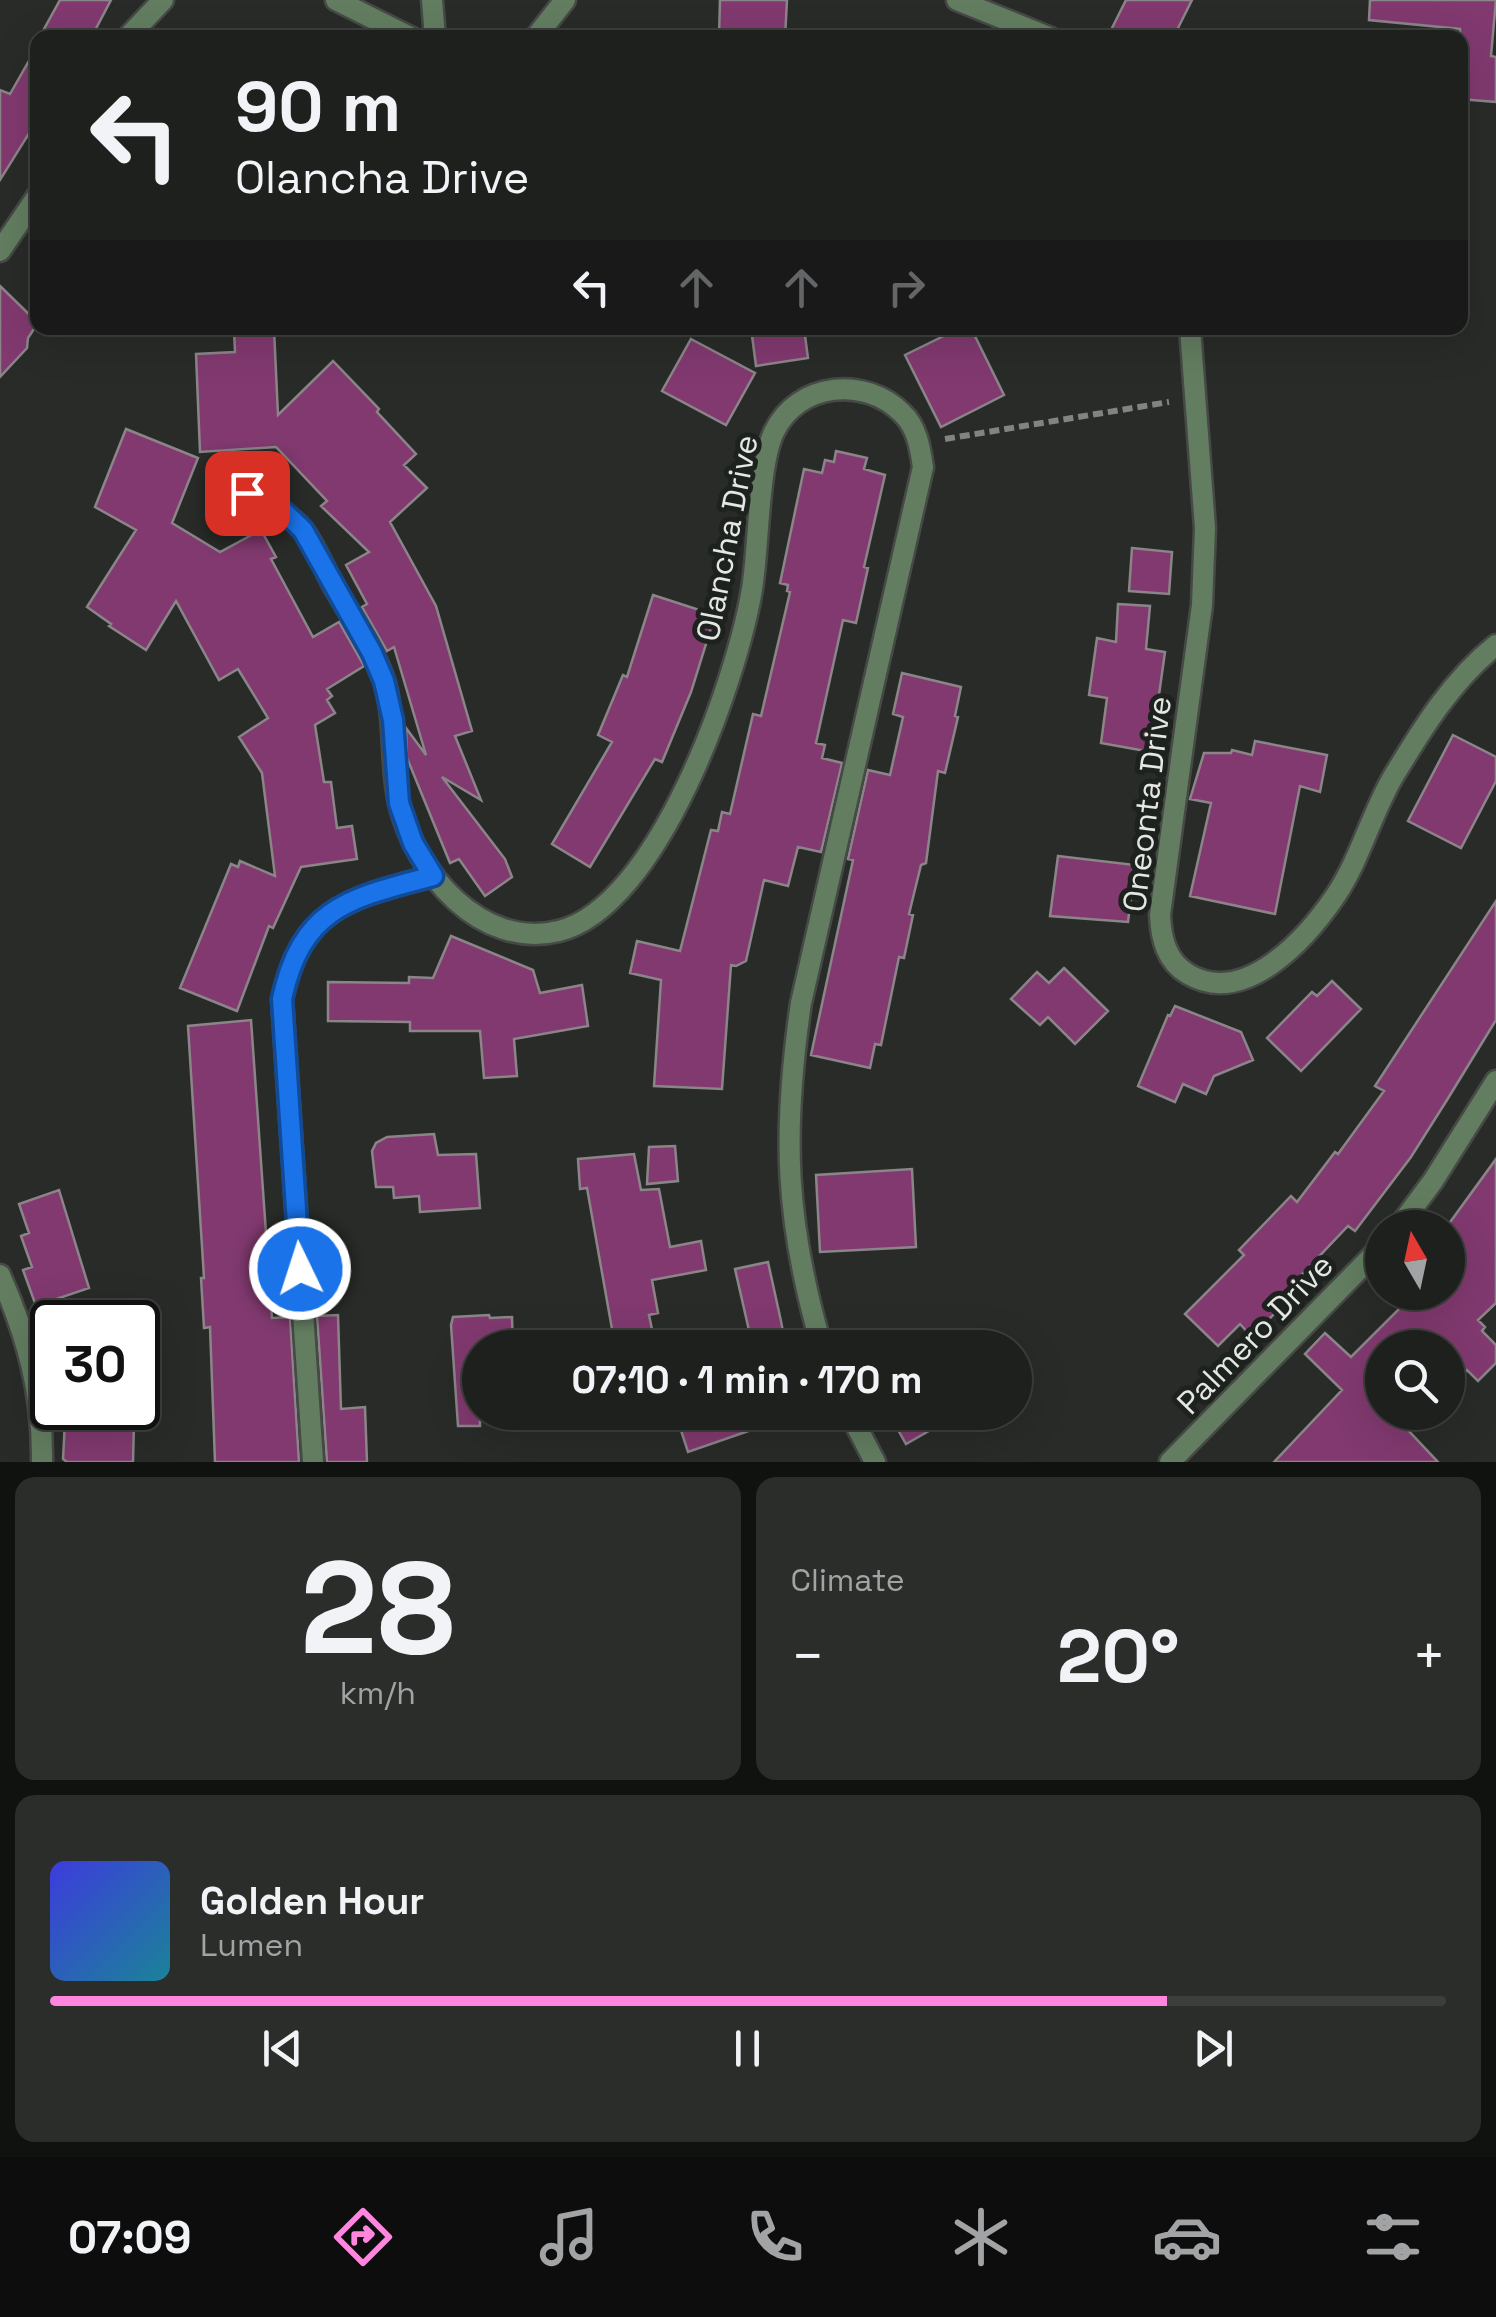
<!DOCTYPE html>
<meta charset="utf-8">
<style>
:root{--surface:#1e201e;--page:#2b2d2b;--text:#f1f3f6;--muted:#a1a3a4;--line:#3c3e3c;--accent:#ff85df}
body{margin:0;font-family:"Space Grotesk",sans-serif;background:var(--page);color:var(--text);height:100vh;display:flex;flex-direction:column;font-size:38px;white-space:nowrap}
*{box-sizing:border-box;margin:0}
p{font-size:32px;color:var(--muted)}
.icon{flex:none;width:55px;height:55px;fill:none;stroke:currentColor;stroke-width:2;stroke-linecap:round;stroke-linejoin:round}
.map{position:relative;height:1462px;overflow:hidden}
.drawer{display:flex;flex-direction:column;gap:15px;padding:15px;background:#101210;flex:1}
.drawer>*{flex:none}
.guide{position:absolute;left:30px;top:30px;width:1438px;height:305px;border-radius:20px;box-shadow:0 10px 40px #0002,0 0 0 2px var(--line);background:#1e201e;color:var(--text);overflow:hidden}
.needle{width:65px;rotate:351deg}
.buttons{position:absolute;left:1365px;top:1210px;display:grid;gap:20px}
.buttons a{display:grid;place-items:center;width:100px;height:100px;border-radius:50%;background:var(--surface);box-shadow:0 10px 40px #0002,0 0 0 2px var(--line);font-size:50px}
.speed{position:absolute;left:30px;top:1300px;display:flex;gap:20px;font-size:50px;font-weight:700;text-align:center}
.speed>*{display:grid;place-content:center;width:130px;height:130px;border-radius:50%;background:var(--surface);box-shadow:0 10px 40px #0002,0 0 0 2px var(--line);line-height:1}
.speed .limit{border:5px solid #111;border-radius:15px;background:#fff;color:#111}
.pin{position:absolute;display:grid;place-items:center;width:85px;height:85px;color:#fff;margin:-42px;border-radius:20px;box-shadow:0 5px 15px #0006}
.me{position:absolute;width:110px;margin:-55px;rotate:356deg;stroke-linejoin:round;filter:drop-shadow(0 0 8px #0008)}
.turn{display:flex;align-items:center;gap:35px;height:210px;padding:0 40px;font-size:45px}
.turn .icon{width:130px;height:130px;stroke-width:2.5}
.turn b{display:block;font-size:70px;line-height:85px}
.lanes{display:flex;align-items:center;height:95px;padding:0 40px;background:#0003;justify-content:center;gap:50px;direction:ltr}
.lanes .off{opacity:.35}
.big{font-size:75px;font-weight:700;line-height:1.1}
.drawer .card{flex:1;display:flex;flex-direction:column;justify-content:center;gap:15px;min-width:0;padding:0 35px;border-radius:20px;background:var(--page)}
.drawer .dial{align-items:center;gap:0}
.dial b{font-size:130px;line-height:1}
.song{display:flex;align-items:center;gap:30px}
.cover{width:120px;height:120px;border-radius:15px;background:linear-gradient(135deg,hsl(240 70% 55%),hsl(190 70% 35%))}
.played{height:10px;border-radius:5px;background:linear-gradient(90deg,var(--accent) 80%,var(--line) 80%)}
.keys{display:flex;justify-content:space-around;direction:ltr}
.heat{display:flex;justify-content:space-between;align-items:center;font-size:55px;direction:ltr}
.drawer .tiles{flex:1;display:grid;gap:15px;grid-template-columns:1fr 1fr}
.card:last-child{grid-column:span 2}
.trip{position:absolute;left:462px;top:1330px;width:570px;height:100px;border-radius:50px;background:var(--surface);box-shadow:0 10px 40px #0002,0 0 0 2px var(--line);font-weight:700;line-height:100px;text-align:center}
.tab-bar{display:flex;height:160px;justify-content:space-around;align-items:center;background:#0c0d0c;color:var(--muted)}
.tab-bar .icon{width:70px;height:70px}
.tab-bar .current{color:var(--accent)}
.tab-bar b{font-size:45px;color:var(--text)}
.map>svg:first-child{display:block}
.building{fill:#81396f;stroke:#8b8589;stroke-width:2.5}
.lines{fill:none;stroke-linecap:round;stroke-linejoin:round}
.minor-casing{stroke:#464946;stroke-width:25}
.path{stroke:#818481;stroke-width:6;stroke-dasharray:10 5;stroke-linecap:butt}
.minor{stroke:#627d60;stroke-width:20}
.route-casing{stroke:#114b97;stroke-width:25}
.route{stroke:#1a73e8;stroke-width:18}
.labels{text-anchor:middle;stroke-width:10;stroke-linejoin:round;paint-order:stroke}
.street-label{font-size:32px;fill:#e4e7e4;stroke:#1e221e}
</style>
<div class="map">
<svg width="1496" height="1462" viewBox="0 0 1496 1462">
<rect width="100%" height="100%" fill="#282b28"/>
<path class="building" d="M 60,0 L 111,0 L 91,38 L 59,38 L 44,29 Z
M 720,0 L 787,0 L 785,38 L 719,36 Z
M 1126,0 L 1192,0 L 1173,38 L 1107,38 Z
M 1370,0 L 1496,0 L 1491,56 L 1496,57 L 1496,102 L 1460,99 L 1460,29 L 1369,20 Z
M 38,45 L 38,119 L 0,180 L 0,90 L 10,94 Z
M 0,286 L 38,323 L 28,338 L 27,348 L 0,377 Z
M 751,328 L 804,328 L 808,358 L 756,366 Z
M 960,328 L 971,328 L 1004,395 L 941,427 L 905,355 Z
M 274,329 L 278,415 L 333,361 L 379,409 L 377,412 L 416,454 L 404,465 L 427,488 L 390,522 L 436,606 L 472,731 L 455,736 L 481,800 L 442,777 L 505,859 L 512,877 L 485,896 L 459,859 L 450,863 L 407,758 L 406,728 L 426,755 L 394,647 L 387,651 L 362,607 L 367,604 L 346,565 L 369,552 L 321,506 L 327,501 L 276,447 L 200,452 L 196,354 L 235,352 L 234,330 Z
M 691,339 L 755,373 L 726,425 L 662,391 Z
M 126,429 L 198,458 L 172,523 L 220,552 L 261,530 L 276,557 L 271,559 L 313,637 L 339,622 L 364,666 L 327,689 L 332,696 L 327,700 L 335,713 L 315,725 L 324,782 L 331,782 L 337,828 L 352,826 L 357,859 L 301,867 L 273,928 L 269,926 L 237,1011 L 180,988 L 231,864 L 238,867 L 240,861 L 275,876 L 262,773 L 239,737 L 268,718 L 238,669 L 219,680 L 176,601 L 146,650 L 109,626 L 111,624 L 87,607 L 136,530 L 95,507 Z
M 836,451 L 867,458 L 864,469 L 885,475 L 864,567 L 868,568 L 856,623 L 843,620 L 816,743 L 825,745 L 822,758 L 842,763 L 821,852 L 798,847 L 788,886 L 764,880 L 746,961 L 736,966 L 731,965 L 722,1089 L 654,1086 L 661,980 L 630,973 L 637,941 L 680,951 L 711,830 L 718,831 L 722,812 L 730,814 L 753,714 L 761,716 L 790,592 L 787,591 L 788,585 L 780,583 L 804,469 L 822,473 L 825,460 L 834,462 Z
M 1132,548 L 1172,552 L 1169,594 L 1129,591 Z
M 653,595 L 715,615 L 691,692 L 662,762 L 655,759 L 590,867 L 552,844 L 612,742 L 598,735 L 623,675 L 627,677 Z
M 1118,604 L 1150,606 L 1146,649 L 1165,652 L 1151,752 L 1101,743 L 1107,698 L 1089,695 L 1097,638 L 1116,642 Z
M 902,673 L 961,687 L 955,716 L 958,717 L 945,773 L 938,771 L 926,863 L 921,865 L 909,914 L 913,915 L 904,958 L 899,957 L 881,1045 L 875,1044 L 870,1068 L 811,1055 L 853,860 L 848,859 L 868,770 L 890,775 L 903,717 L 893,714 Z
M 1453,735 L 1496,757 L 1496,781 L 1461,848 L 1408,821 Z
M 1255,741 L 1327,755 L 1320,792 L 1300,786 L 1275,914 L 1190,896 L 1211,803 L 1190,799 L 1204,753 L 1231,753 L 1232,750 L 1252,755 Z
M 1058,856 L 1135,865 L 1128,922 L 1050,916 Z
M 1496,901 L 1496,1020 L 1447,1100 L 1411,1157 L 1355,1231 L 1348,1226 L 1270,1308 L 1275,1313 L 1252,1337 L 1240,1324 L 1218,1346 L 1185,1314 L 1244,1255 L 1239,1250 L 1291,1196 L 1297,1202 L 1335,1152 L 1338,1154 L 1384,1091 L 1375,1086 Z
M 451,936 L 533,970 L 540,993 L 582,985 L 588,1026 L 514,1039 L 517,1076 L 484,1078 L 480,1031 L 410,1031 L 410,1022 L 328,1021 L 328,982 L 409,983 L 409,977 L 433,978 Z
M 1064,968 L 1108,1011 L 1075,1044 L 1048,1017 L 1040,1025 L 1011,999 L 1037,972 L 1049,983 Z
M 1332,981 L 1361,1009 L 1301,1071 L 1267,1038 L 1312,992 L 1317,996 Z
M 1175,1006 L 1241,1032 L 1253,1060 L 1214,1076 L 1206,1094 L 1183,1084 L 1175,1102 L 1138,1086 L 1168,1015 L 1170,1016 Z
M 251,1020 L 272,1318 L 290,1317 L 299,1462 L 215,1462 L 210,1327 L 204,1328 L 201,1278 L 204,1278 L 188,1026 Z
M 434,1134 L 438,1155 L 476,1154 L 480,1208 L 420,1212 L 419,1196 L 394,1198 L 393,1187 L 376,1187 L 372,1151 L 376,1143 L 387,1137 Z
M 675,1146 L 678,1181 L 647,1184 L 649,1147 Z
M 634,1154 L 641,1190 L 659,1189 L 670,1247 L 701,1241 L 706,1270 L 652,1280 L 658,1313 L 649,1315 L 654,1339 L 615,1346 L 587,1188 L 580,1189 L 578,1159 Z
M 1496,1159 L 1496,1303 L 1478,1320 L 1485,1327 L 1482,1331 L 1496,1345 L 1496,1363 L 1478,1381 L 1467,1370 L 1448,1389 L 1448,1348 L 1382,1348 L 1382,1412 L 1424,1412 L 1407,1429 L 1438,1462 L 1274,1462 L 1342,1390 L 1305,1354 L 1325,1333 L 1351,1357 L 1416,1292 L 1448,1292 L 1448,1225 Z
M 912,1169 L 916,1247 L 820,1252 L 816,1175 Z
M 59,1190 L 89,1288 L 36,1306 L 23,1270 L 32,1267 L 21,1236 L 29,1233 L 19,1204 Z
M 768,1262 L 781,1321 L 786,1348 L 753,1348 L 735,1269 Z
M 338,1315 L 341,1409 L 365,1407 L 367,1462 L 327,1462 L 317,1316 Z
M 489,1315 L 490,1318 L 512,1317 L 513,1348 L 480,1348 L 480,1426 L 458,1426 L 451,1325 L 453,1317 Z
M 675,1412 L 788,1412 L 789,1417 L 688,1452 Z
M 888,1412 L 962,1412 L 906,1444 Z
M 65,1421 L 134,1424 L 133,1462 L 67,1462 L 63,1459 Z"/>
<g class="lines">
<g class="minor-casing">
<path id="minor" d="M 336,0 L 412,38
M 432,0 L 435,38
M 957,0 L 1051,38
M 127,38 L 163,0
M 535,38 L 565,0
M 0,251 L 38,195
M 1190,328 L 1205,528 L 1202,605 L 1160,915 C 1161,938 1166,961 1188,974 C 1245,1008 1307,938 1336,895 C 1360,859 1371,815 1393,777 C 1422,729 1452,680 1496,645
M 247,493 C 268,503 288,512 303,530 C 315,546 323,566 332,583 C 350,615 374,648 385,683 C 396,723 390,763 399,803 C 415,872 480,950 559,931 C 658,907 737,680 752,589 C 759,547 758,466 774,432 C 798,382 865,376 902,413 C 917,427 920,447 923,467 L 801,1003 C 782,1133 785,1221 822,1348
M 1398,1228 L 1433,1181 L 1496,1081
M 0,1275 C 27,1336 43,1394 42,1462
M 849,1412 L 875,1462
M 313,1462 L 282,999 C 302,906 351,898 433,876
M 1170,1462 L 1382,1246"/>
</g>
<path class="path" d="M 945,439 L 1169,402"/>
<use href="#minor" class="minor"/>
</g>
<g class="lines">
<g class="route-casing">
<path id="route" d="M 247,493 L 281,509 L 303,530 L 372,653 L 384,681 L 393,720 L 399,803 L 413,843 L 433,876 C 351,898 302,906 282,999 L 300,1269"/>
</g>
<use href="#route" class="route"/>
</g>
<g class="labels">
<g class="street-label">
<text transform="translate(727 538) rotate(-79)" y="11">Olancha Drive</text>
<text transform="translate(1147 804) rotate(-83)" y="11">Oneonta Drive</text>
<text transform="translate(1255 1334) rotate(-46)" y="11">Palmero Drive</text>
</g>
</g>
</svg>
<div class="buttons">
<a><svg class="needle" viewBox="-14 -14 28 28"><path d="M0-13l5 13h-10z" fill="#e53935"/><path d="M0 13l5-13h-10z" fill="#a1a3a4"/></svg></a>
<a><svg class="icon" aria-label="search" viewBox="0 0 24 24"><circle cx="10" cy="10" r="6"/><path d="M15 15l6 6"/></svg></a>
</div>
<div class="speed"><div class="limit">30</div></div>
<div class="pin" style="left:247px;top:493px;background:#d93025"><svg class="icon" aria-label="arrive" viewBox="0 0 24 24"><path d="M6 21V4h12l-3 4 3 4H6"/></svg></div>
<svg class="me" style="left:300px;top:1269px" viewBox="-20 -20 40 40"><circle r="17" fill="#1a73e8" stroke="#fff" stroke-width="3"/><path d="M0-11L8 9 0 5-8 9z" fill="#fff"/></svg>
<div class="trip">07:10 · 1 min · 170 m</div>
<div class="guide">
<div class="turn"><svg class="icon" aria-label="left" viewBox="0 0 24 24"><path d="M17 20v-9H6M10 6l-5 5 5 5"/></svg><div><b>90 m</b>Olancha Drive</div></div>
<div class="lanes"><svg class="icon" aria-label="left" viewBox="0 0 24 24"><path d="M17 20v-9H6M10 6l-5 5 5 5"/></svg><svg class="icon off" aria-label="ahead" viewBox="0 0 24 24"><path d="M12 20V5M6 11l6-6 6 6"/></svg><svg class="icon off" aria-label="ahead" viewBox="0 0 24 24"><path d="M12 20V5M6 11l6-6 6 6"/></svg><svg class="icon off" aria-label="right" viewBox="0 0 24 24"><path d="M7 20v-9h11M14 6l5 5-5 5"/></svg></div>
</div>
</div>
<section class="drawer">
<div class="tiles">
<div class="card dial"><b>28</b><p>km/h</p></div>
<div class="card"><p>Climate</p>
<div class="heat"><a>−</a><b class="big">20°</b><a>+</a></div>
</div>
<div class="card">
<div class="song"><i class="cover"></i><div><b>Golden Hour</b><p>Lumen</p></div></div>
<div class="played"></div>
<div class="keys"><svg class="icon" aria-label="previous" viewBox="0 0 24 24"><path d="M18 5L8 12l10 7zM5 5v14"/></svg><svg class="icon" aria-label="pause" viewBox="0 0 24 24"><path d="M8 5v14M16 5v14"/></svg><svg class="icon" aria-label="next" viewBox="0 0 24 24"><path d="M6 5l10 7-10 7zM19 5v14"/></svg></div>
</div>
</div>
</section>
<nav class="tab-bar">
<b>07:09</b>
<svg class="icon current" aria-label="directions" viewBox="0 0 24 24"><path d="M12 3l9 9-9 9-9-9zM9 14v-3h6M13 9l2 2-2 2"/></svg>
<svg class="icon" aria-label="music" viewBox="0 0 24 24"><path d="M9 18V5l10-2v13"/><circle cx="6" cy="18" r="3"/><circle cx="16" cy="16" r="3"/></svg>
<svg class="icon" aria-label="phone" viewBox="0 0 24 24"><path d="M5 4h4l2 5-3 2q2 4 5 5l2-3 5 2v4C11 20 4 13 5 4z"/></svg>
<svg class="icon" aria-label="climate" viewBox="0 0 24 24"><path d="M12 3v18M4 7l16 10M4 17L20 7"/></svg>
<svg class="icon" aria-label="car" viewBox="0 0 24 24"><path d="M5 17H2v-5l4-1 3-4h7l3 4 3 1v5h-3M9 17h6M6 11h13"/><circle cx="7" cy="17" r="2"/><circle cx="17" cy="17" r="2"/></svg>
<svg class="icon" aria-label="filters" viewBox="0 0 24 24"><path d="M4 7h16M4 17h16"/><circle cx="9" cy="7" r="2"/><circle cx="15" cy="17" r="2"/></svg>
</nav>
